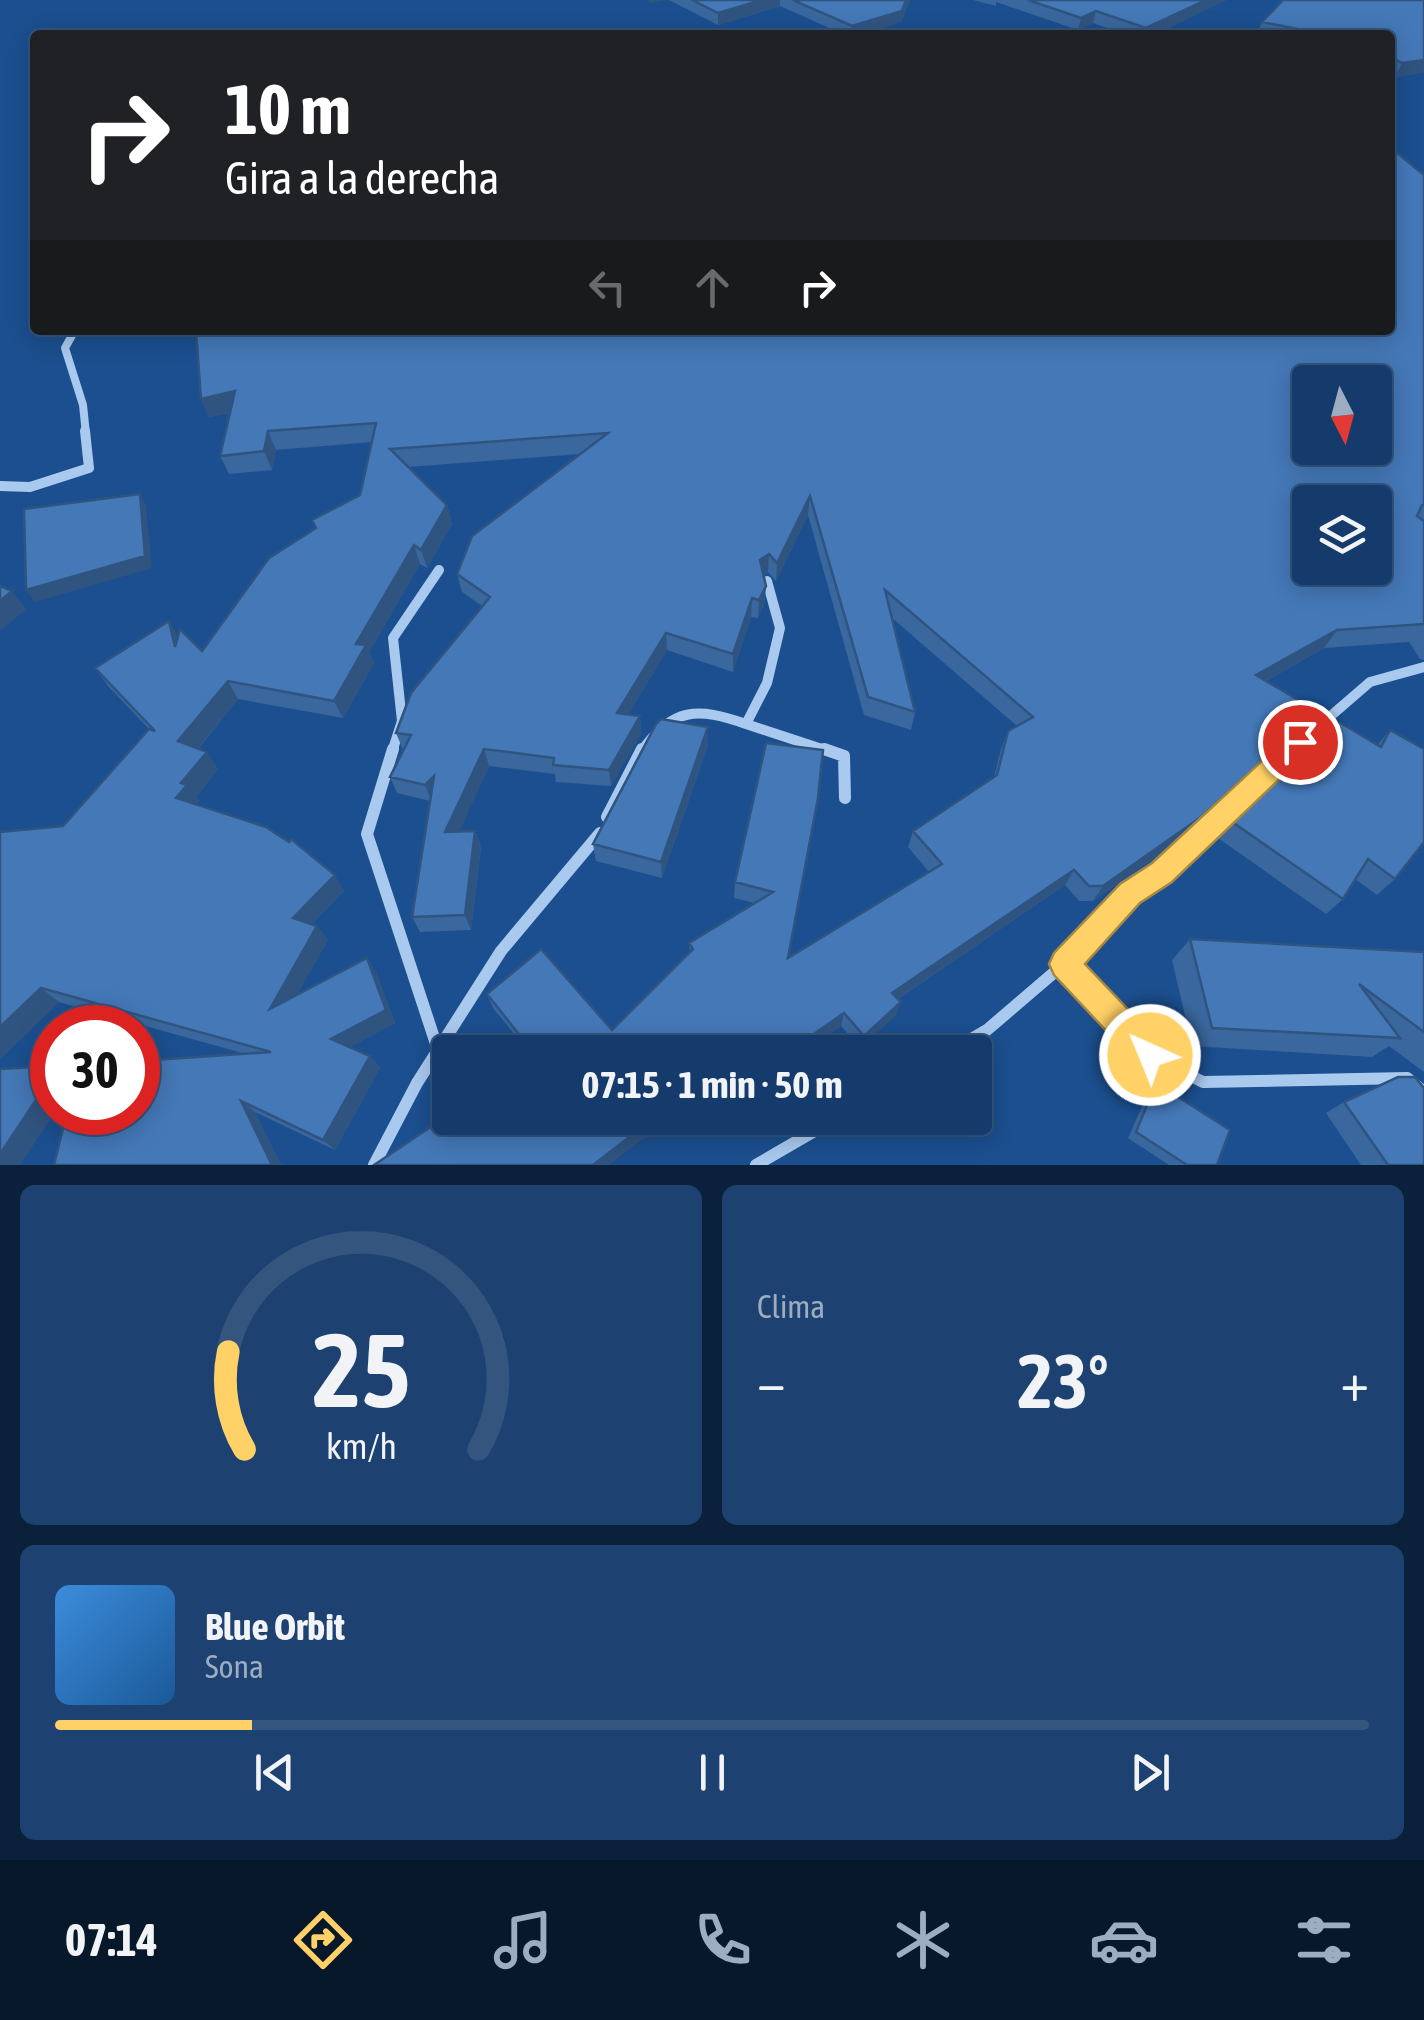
<!DOCTYPE html>
<html lang="es">
<meta charset="utf-8">
<style>
:root{--surface:#143b6b;--page:#1d4271;--text:#f1f3f6;--muted:#9dadc1;--line:#33557e;--accent:#ffd166}
body{margin:0;font-family:"Asap Condensed",sans-serif;background:var(--page);color:var(--text);height:100vh;display:flex;flex-direction:column;font-size:38px;white-space:nowrap}
*{box-sizing:border-box;margin:0}
p{font-size:32px;color:var(--muted)}
.icon{flex:none;width:55px;height:55px;fill:none;stroke:currentColor;stroke-width:2;stroke-linecap:round;stroke-linejoin:round}
.map{position:relative;height:1165px;overflow:hidden}
.drawer{display:flex;flex-direction:column;gap:20px;padding:20px;background:#0b203b;flex:1}
.drawer>*{flex:none}
.guide{position:absolute;left:30px;top:30px;width:1365px;height:305px;border-radius:10px;box-shadow:0 5px 25px #0003,0 0 0 2px var(--line);background:#202124;color:#fff;overflow:hidden}
.needle{width:65px;rotate:174deg}
.fabs{position:absolute;left:1292px;top:365px;display:grid;gap:20px}
.fabs a{display:grid;place-items:center;width:100px;height:100px;border-radius:10px;background:var(--surface);box-shadow:0 5px 25px #0003,0 0 0 2px var(--line);font-size:50px}
.speed{position:absolute;left:30px;top:1005px;display:flex;gap:20px;font-size:50px;font-weight:700;text-align:center}
.speed>*{display:grid;place-content:center;width:130px;height:130px;border-radius:50%;background:var(--surface);box-shadow:0 5px 25px #0003,0 0 0 2px var(--line);line-height:1}
.speed .limit{border:15px solid #d22;background:#fff;color:#111}
.pin{position:absolute;display:grid;place-items:center;width:85px;height:85px;color:#fff;margin:-42px;border:5px solid #fff;border-radius:50%;box-shadow:0 2px 10px #0007}
.me{position:absolute;width:110px;margin:-55px;rotate:316deg;stroke-linejoin:round;filter:drop-shadow(0 0 8px #0008)}
.turn{display:flex;align-items:center;gap:35px;height:210px;padding:0 30px;font-size:45px}
.turn .icon{width:130px;height:130px;stroke-width:2.5}
.turn b{display:block;font-size:70px;line-height:85px}
.lanes{display:flex;align-items:center;height:95px;padding:0 30px;background:#0003;justify-content:center;gap:50px;direction:ltr}
.lanes .off{opacity:.35}
.big{font-size:75px;font-weight:700;line-height:1.1}
.drawer .tile{flex:1;display:flex;flex-direction:column;justify-content:center;gap:15px;min-width:0;padding:0 35px;border-radius:15px;background:var(--page)}
.drawer .dial{align-items:center;gap:0}
.dial svg{height:260px;overflow:visible;fill:none;stroke:var(--line);stroke-width:7;stroke-linecap:round;text-anchor:middle}
.dial text{fill:var(--text);stroke:none}
.song{display:flex;align-items:center;gap:30px}
.cover{width:120px;height:120px;border-radius:15px;background:linear-gradient(135deg,hsl(210 70% 55%),hsl(210 70% 35%))}
.played{height:10px;border-radius:5px;background:linear-gradient(90deg,var(--accent) 15%,var(--line) 15%)}
.keys{display:flex;justify-content:space-around;direction:ltr}
.heat{display:flex;justify-content:space-between;align-items:center;font-size:55px;direction:ltr}
.drawer .tiles{flex:1;display:grid;gap:20px;grid-template-columns:1fr 1fr}
.tile:last-child{grid-column:span 2}
.trip{position:absolute;left:432px;top:1035px;width:560px;height:100px;border-radius:10px;background:var(--surface);box-shadow:0 5px 25px #0003,0 0 0 2px var(--line);font-weight:700;line-height:100px;text-align:center}
.menu{display:flex;height:160px;justify-content:space-around;align-items:center;background:#08182b;color:var(--muted)}
.menu .icon{width:70px;height:70px}
.menu .active{color:var(--accent)}
.menu b{font-size:45px;color:var(--text)}
.map>svg:first-child{display:block}
.lines{fill:none;stroke-linecap:round;stroke-linejoin:round}
.minor-far2{stroke:#a9c9ee;stroke-width:8}
.minor-far1{stroke:#a9c9ee;stroke-width:10}
.minor{stroke:#a9c9ee;stroke-width:12}
.wall{fill:#3a679d}
.shaded-wall{fill:#305480}
.building{fill:#4478b7;stroke:#305480;stroke-width:2.5;fill-rule:evenodd}
.route{fill:#ffd166;stroke:#a68842;stroke-width:2.5}
</style>
<div class="map">
<svg width="1424" height="1165" viewBox="0 0 1424 1165">
<rect width="100%" height="100%" fill="#1b4f8f"/>
<g class="lines">
<path class="minor-far2" d="M 75,330 L 65,348 L 83,405 L 86,434"/>
<path class="minor-far1" d="M 0,486 L 30,487 L 89,468 L 85,431
M 746,724 L 831,752
M 392,752 L 402,721 L 393,638 L 439,570
M 641,752 C 673,707 697,707 746,724 L 767,683 L 780,628 L 767,581
M 1289,752 L 1370,682 L 1424,667"/>
<path class="minor" d="M 393,749 L 367,834 L 438,1050
M 824,749 L 844,756 L 845,798
M 607,817 L 642,749
M 1064,964 L 1150,1055 L 1203,1082 L 1407,1078 L 1424,1092
M 949,1052 L 987,1030 L 1064,964 L 1130,894 L 1162,873 L 1292,749
M 374,1165 L 417,1083 L 501,951 L 600,833
M 756,1165 L 837,1118"/>
</g>
<path class="wall" d="M 669,0 L 910,0 L 901,22 L 860,35 L 845,35 L 780,6 L 718,25 Z
M 973,0 L 1226,0 L 1154,35 L 1127,35 L 1093,23 L 1078,30 L 996,2 L 996,6 Z
M 1424,0 L 1424,72 L 1395,77 L 1390,74 L 1390,35 L 1257,34 L 1262,22 Z
M 1424,175 L 1424,660 L 1420,659 L 1409,642 L 1324,648 L 1266,681 L 1303,728 L 1190,833 L 1093,901 L 1079,901 L 1065,885 L 898,999 L 896,1015 L 860,1048 L 841,1026 L 803,1052 L 529,1052 L 493,1008 L 487,994 L 612,1030 L 690,953 L 689,943 L 755,903 L 734,898 L 735,882 L 766,743 L 788,957 L 929,872 L 908,847 L 913,831 L 994,777 L 1001,749 L 1008,731 L 1017,726 L 892,618 L 915,712 L 911,730 L 864,715 L 808,515 L 776,581 L 768,572 L 763,575 L 766,586 L 764,605 L 758,618 L 751,617 L 733,672 L 667,650 L 628,715 L 640,716 L 641,734 L 611,786 L 556,782 L 555,774 L 489,766 L 459,831 L 475,831 L 481,847 L 471,930 L 420,932 L 412,917 L 430,801 L 397,793 L 390,777 L 403,750 L 396,733 L 482,606 L 462,592 L 457,574 L 580,454 L 408,467 L 447,505 L 452,524 L 427,568 L 420,564 L 369,652 L 374,663 L 343,718 L 238,699 L 198,749 L 218,769 L 196,797 L 199,801 L 196,804 L 344,891 L 312,924 L 317,926 L 328,940 L 297,994 L 376,972 L 395,1023 L 350,1047 L 370,1056 L 380,1068 L 335,1150 L 255,1112 L 281,1165 L 54,1165 L 246,1054 L 59,1002 L 0,1059 L 63,826 L 149,729 L 108,686 L 95,668 L 178,636 L 202,651 L 316,528 L 360,495 L 372,442 L 276,450 L 272,470 L 229,474 L 220,456 L 230,413 L 209,417 L 201,399 L 1390,330 Z
M 708,727 L 708,745 L 662,878 L 596,861 L 593,844 Z
M 1390,730 L 1395,879 L 1377,895 L 1355,879 L 1343,899 L 1326,914 L 1215,836 L 1228,819 L 1378,744 Z
M 1190,939 L 1424,952 L 1424,1072 L 1389,1046 L 1372,1057 L 1192,1046 L 1172,960 Z
M 1156,1083 L 1217,1165 L 1169,1165 L 1128,1138 L 1149,1091 Z
M 1344,1102 L 1424,1165 L 1361,1165 L 1326,1113 Z"/>
<path class="shaded-wall" d="M 649,0 L 669,0 L 649,3 Z
M 762,0 L 780,0 L 780,6 L 718,25 L 718,13 Z
M 906,0 L 910,0 L 901,22 L 860,35 L 851,35 L 852,26 Z
M 1206,0 L 1226,0 L 1154,35 L 1144,35 L 1146,28 Z
M 1096,11 L 1093,23 L 1078,30 L 1081,18 Z
M 1424,60 L 1424,72 L 1395,77 L 1402,63 Z
M 235,391 L 243,410 L 209,417 L 201,399 Z
M 268,431 L 276,450 L 272,470 L 264,451 Z
M 140,494 L 146,506 L 152,568 L 35,602 L 26,590 Z
M 810,496 L 808,515 L 776,581 L 777,563 Z
M 447,505 L 452,524 L 427,568 L 421,550 Z
M 414,545 L 420,564 L 369,652 L 374,663 L 343,718 L 334,701 L 356,644 Z
M 769,554 L 768,572 L 759,578 L 760,560 Z
M 766,586 L 764,605 L 758,618 L 759,600 Z
M 12,591 L 26,609 L 0,631 L 0,601 Z
M 752,598 L 751,617 L 733,672 L 733,654 Z
M 169,621 L 180,639 L 175,647 Z
M 1337,630 L 1324,648 L 1244,693 L 1256,675 Z
M 666,633 L 667,650 L 619,730 L 617,713 Z
M 228,681 L 238,699 L 190,758 L 178,741 Z
M 1317,711 L 1303,728 L 1190,833 L 1093,901 L 1103,886 Z
M 640,716 L 641,734 L 611,786 L 609,770 Z
M 708,727 L 708,745 L 662,878 L 661,862 Z
M 484,749 L 489,766 L 452,848 L 445,832 Z
M 207,752 L 218,769 L 196,797 L 199,801 L 188,814 L 176,798 L 181,783 Z
M 434,776 L 432,801 L 425,785 Z
M 475,831 L 481,847 L 471,930 L 465,915 Z
M 1074,870 L 1065,885 L 887,1006 L 892,993 Z
M 335,875 L 344,891 L 304,932 L 293,918 Z
M 317,926 L 328,940 L 282,1022 L 270,1009 Z
M 367,958 L 376,972 L 395,1023 L 341,1052 L 331,1039 Z
M 41,988 L 59,1002 L 0,1059 L 0,1027 Z
M 901,1002 L 896,1015 L 860,1048 L 864,1036 Z
M 844,1013 L 841,1026 L 803,1052 L 788,1052 Z
M 370,1056 L 380,1068 L 335,1150 L 323,1140 Z
M 52,1076 L 52,1112 L 55,1112 L 20,1165 L 0,1165 L 0,1154 Z
M 241,1101 L 255,1112 L 281,1165 L 272,1165 Z
M 654,1118 L 670,1118 L 609,1165 L 593,1165 Z"/>
<path class="building" d="M 692,0 L 762,0 L 718,13 Z
M 793,0 L 906,0 L 902,11 L 852,26 Z
M 1028,0 L 1206,0 L 1146,28 L 1096,11 L 1081,18 Z
M 1283,0 L 1424,0 L 1424,60 L 1402,63 L 1390,57 L 1390,35 L 1328,35 L 1262,22 Z
M 1390,147 L 1424,175 L 1424,505 L 1422,505 L 1417,516 L 1424,521 L 1424,624 L 1337,630 L 1256,675 L 1317,711 L 1201,817 L 1103,886 L 1089,886 L 1074,870 L 892,993 L 901,1002 L 864,1036 L 844,1013 L 788,1052 L 533,1052 L 487,994 L 541,949 L 612,1030 L 693,949 L 689,943 L 773,892 L 735,882 L 766,743 L 823,750 L 818,798 L 788,958 L 942,864 L 913,831 L 997,775 L 1008,731 L 1033,717 L 885,590 L 915,712 L 868,697 L 810,496 L 777,563 L 769,554 L 760,560 L 766,586 L 759,600 L 752,598 L 733,654 L 666,633 L 617,713 L 640,716 L 609,770 L 553,765 L 554,758 L 484,749 L 445,832 L 475,831 L 465,915 L 412,917 L 434,776 L 425,785 L 390,777 L 411,735 L 396,733 L 411,693 L 490,597 L 457,574 L 472,536 L 608,433 L 390,449 L 447,505 L 421,550 L 414,545 L 356,644 L 366,645 L 334,701 L 228,681 L 178,741 L 207,752 L 181,783 L 187,785 L 176,798 L 266,827 L 289,842 L 291,839 L 335,875 L 293,918 L 317,926 L 270,1009 L 367,958 L 386,1010 L 331,1039 L 370,1056 L 323,1140 L 241,1101 L 272,1165 L 54,1165 L 67,1112 L 138,1112 L 138,1061 L 271,1052 L 41,988 L 0,1027 L 0,832 L 63,826 L 149,729 L 155,731 L 95,668 L 169,621 L 175,647 L 180,629 L 202,651 L 269,558 L 316,528 L 312,520 L 360,495 L 376,423 L 268,431 L 264,451 L 220,456 L 235,391 L 201,399 L 196,330 L 1390,330 ZM 1310,382 L 1375,382 L 1375,448 L 1310,448 ZM 1310,502 L 1375,502 L 1375,568 L 1310,568 Z
M 140,494 L 145,556 L 26,590 L 24,509 Z
M 0,586 L 12,591 L 0,601 Z
M 661,719 L 708,727 L 661,862 L 593,844 L 656,724 Z
M 1334,719 L 1381,747 L 1390,730 L 1424,749 L 1424,842 L 1395,879 L 1368,859 L 1343,899 L 1228,819 Z
M 1190,939 L 1424,952 L 1424,1032 L 1359,984 L 1400,1038 L 1212,1028 Z
M 52,1066 L 52,1076 L 0,1154 L 0,1069 Z
M 1398,1077 L 1415,1077 L 1424,1088 L 1424,1165 L 1388,1165 L 1344,1102 Z
M 1156,1083 L 1230,1130 L 1217,1165 L 1187,1165 L 1136,1132 Z
M 450,1114 L 450,1118 L 654,1118 L 593,1165 L 374,1165 Z"/>
<path class="route" d="M 1300,731 L 1310,734 L 1313,742 L 1310,750 L 1172,882 L 1140,903 L 1085,964 L 1161,1044 L 1166,1055 L 1161,1066 L 1150,1071 L 1139,1066 L 1054,975 L 1049,964 L 1054,953 L 1120,884 L 1152,863 L 1291,734 Z"/>
</svg>
<div class="fabs">
<a><svg class="needle" viewBox="-14 -14 28 28"><path d="M0-13l5 13h-10z" fill="#e53935"/><path d="M0 13l5-13h-10z" fill="#9dadc1"/></svg></a>
<a><svg class="icon" aria-label="layers" viewBox="0 0 24 24"><path d="M12 4l9 5-9 5-9-5zM3 14l9 5 9-5"/></svg></a>
</div>
<div class="speed"><div class="limit">30</div></div>
<div class="pin" style="left:1300px;top:742px;background:#d93025"><svg class="icon" aria-label="arrive" viewBox="0 0 24 24"><path d="M6 21V4h12l-3 4 3 4H6"/></svg></div>
<svg class="me" style="left:1150px;top:1055px" viewBox="-20 -20 40 40"><circle r="17" fill="#ffd166" stroke="#fff" stroke-width="3"/><path d="M0-11L8 9 0 5-8 9z" fill="#fff"/></svg>
<div class="trip">07:15 · 1 min · 50 m</div>
<div class="guide">
<div class="turn"><svg class="icon" aria-label="right" viewBox="0 0 24 24"><path d="M7 20v-9h11M14 6l5 5-5 5"/></svg><div><b>10 m</b>Gira a la derecha</div></div>
<div class="lanes"><svg class="icon off" aria-label="left" viewBox="0 0 24 24"><path d="M17 20v-9H6M10 6l-5 5 5 5"/></svg><svg class="icon off" aria-label="ahead" viewBox="0 0 24 24"><path d="M12 20V5M6 11l6-6 6 6"/></svg><svg class="icon" aria-label="right" viewBox="0 0 24 24"><path d="M7 20v-9h11M14 6l5 5-5 5"/></svg></div>
</div>
</div>
<section class="drawer">
<div class="tiles">
<div class="tile dial"><svg viewBox="0 0 100 80">
<path d="M14 69A42 42 0 1 1 86 69"/>
<path d="M14 69A42 42 0 0 1 9 39" stroke="#ffd166"/>
<text x="50" y="56" font-size="32" font-weight="700">25</text>
<text x="50" y="72" font-size="11">km/h</text>
</svg></div>
<div class="tile"><p>Clima</p>
<div class="heat"><a>−</a><b class="big">23°</b><a>+</a></div>
</div>
<div class="tile">
<div class="song"><i class="cover"></i><div><b>Blue Orbit</b><p>Sona</p></div></div>
<div class="played"></div>
<div class="keys"><svg class="icon" aria-label="previous" viewBox="0 0 24 24"><path d="M18 5L8 12l10 7zM5 5v14"/></svg><svg class="icon" aria-label="pause" viewBox="0 0 24 24"><path d="M8 5v14M16 5v14"/></svg><svg class="icon" aria-label="next" viewBox="0 0 24 24"><path d="M6 5l10 7-10 7zM19 5v14"/></svg></div>
</div>
</div>
</section>
<nav class="menu">
<b>07:14</b>
<svg class="icon active" aria-label="directions" viewBox="0 0 24 24"><path d="M12 3l9 9-9 9-9-9zM9 14v-3h6M13 9l2 2-2 2"/></svg>
<svg class="icon" aria-label="music" viewBox="0 0 24 24"><path d="M9 18V5l10-2v13"/><circle cx="6" cy="18" r="3"/><circle cx="16" cy="16" r="3"/></svg>
<svg class="icon" aria-label="phone" viewBox="0 0 24 24"><path d="M5 4h4l2 5-3 2q2 4 5 5l2-3 5 2v4C11 20 4 13 5 4z"/></svg>
<svg class="icon" aria-label="climate" viewBox="0 0 24 24"><path d="M12 3v18M4 7l16 10M4 17L20 7"/></svg>
<svg class="icon" aria-label="car" viewBox="0 0 24 24"><path d="M5 17H2v-5l4-1 3-4h7l3 4 3 1v5h-3M9 17h6M6 11h13"/><circle cx="7" cy="17" r="2"/><circle cx="17" cy="17" r="2"/></svg>
<svg class="icon" aria-label="filters" viewBox="0 0 24 24"><path d="M4 7h16M4 17h16"/><circle cx="9" cy="7" r="2"/><circle cx="15" cy="17" r="2"/></svg>
</nav>
